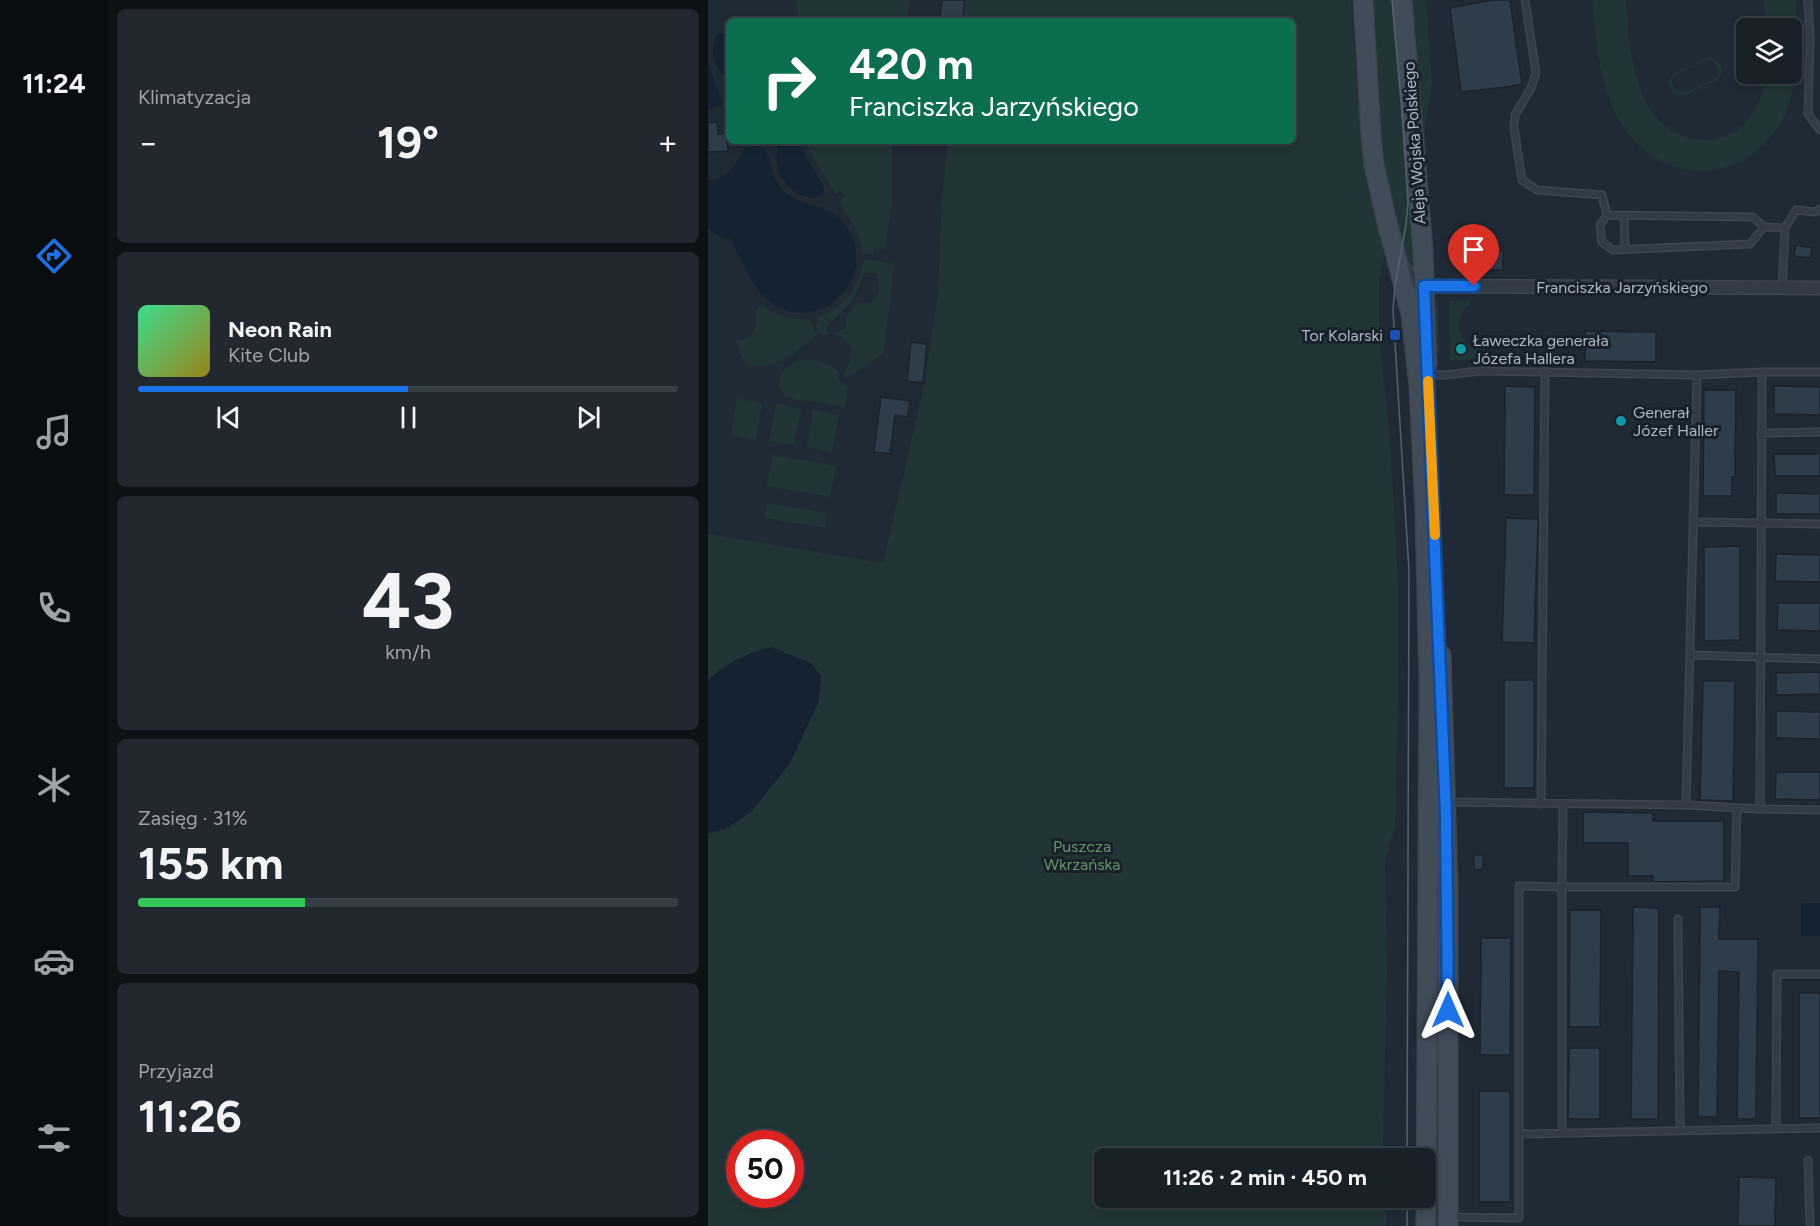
<!DOCTYPE html>
<html lang="pl">
<meta charset="utf-8">
<style>
:root{--surface:#182028;--page:#212830;--text:#f1f3f6;--muted:#9fa3a8;--line:#363e45;--accent:#1a73e8}
body{margin:0;font-family:Figtree,sans-serif;background:var(--page);color:var(--text);height:100vh;display:flex;flex-direction:column;font-size:22px;white-space:nowrap}
*{box-sizing:border-box;margin:0}
p{font-size:20px;color:var(--muted)}
.icon{flex:none;width:33px;height:33px;fill:none;stroke:currentColor;stroke-width:2;stroke-linecap:round;stroke-linejoin:round}
.map{position:relative;flex:1;overflow:hidden}
.sheet{display:flex;flex-direction:column;gap:9px;padding:9px;background:#0d1216;width:600px}
.sheet>*{flex:none}
.guide{position:absolute;left:18px;top:18px;width:570px;height:126px;border-radius:9px;box-shadow:0 3px 9px #0003,0 0 0 2px var(--line);background:#0b6e4f;color:#fff;overflow:hidden}
.tools{position:absolute;left:1028px;top:18px;display:grid;gap:12px}
.tools a{display:grid;place-items:center;width:66px;height:66px;border-radius:9px;background:var(--surface);box-shadow:0 3px 9px #0003,0 0 0 2px var(--line);font-size:30px}
.speed{position:absolute;left:18px;top:1130px;display:flex;gap:12px;font-size:30px;font-weight:700;text-align:center}
.speed>*{display:grid;place-content:center;width:78px;height:78px;border-radius:50%;background:var(--surface);box-shadow:0 3px 9px #0003,0 0 0 2px var(--line);line-height:1}
.speed .limit{border:9px solid #d22;background:#fff;color:#111}
.pin{position:absolute;display:grid;place-items:center;width:51px;height:51px;color:#fff;margin:-62px -26px;border-radius:50% 50% 50% 0;rotate:-45deg;box-shadow:0 0 6px #0007}
.pin .icon{rotate:45deg}
.me{position:absolute;width:66px;margin:-33px;rotate:0deg;stroke-linejoin:round;filter:drop-shadow(0 0 4px #0008)}
.turn{display:flex;align-items:center;gap:21px;height:126px;padding:0 24px;font-size:27px}
.turn .icon{width:78px;height:78px;stroke-width:2.5}
.turn b{display:block;font-size:42px;line-height:51px}
.big{font-size:45px;font-weight:700;line-height:1.1}
.sheet .card{flex:1;display:flex;flex-direction:column;justify-content:center;gap:9px;min-width:0;padding:0 21px;border-radius:9px;background:var(--page)}
.sheet .dial{align-items:center;gap:0}
.dial b{font-size:78px;line-height:1}
.song{display:flex;align-items:center;gap:18px}
.cover{width:72px;height:72px;border-radius:9px;background:linear-gradient(135deg,hsl(150 70% 55%),hsl(50 70% 35%))}
.played{height:6px;border-radius:3px;background:linear-gradient(90deg,var(--accent) 50%,var(--line) 50%)}
.keys{display:flex;justify-content:space-around;direction:ltr}
.heat{display:flex;justify-content:space-between;align-items:center;font-size:33px;direction:ltr}
.charge{height:9px;border-radius:4px;background:linear-gradient(90deg,#34c759 31%,var(--line) 0)}
.trip{position:absolute;left:386px;top:1148px;width:342px;height:60px;border-radius:9px;background:var(--surface);box-shadow:0 3px 9px #0003,0 0 0 2px var(--line);font-weight:700;line-height:60px;text-align:center}
main{display:flex;flex:1;min-height:0}
.dock{display:flex;flex-direction:column;width:108px;justify-content:space-around;align-items:center;background:#0a0d10;color:var(--muted)}
.dock .icon{width:42px;height:42px}
.dock .selected{color:var(--accent)}
.dock b{font-size:27px;color:var(--text)}
.map>svg:first-child{display:block}
.green{fill:#223536;fill-rule:evenodd}
.water{fill:#142232}
.building{fill:#2f3c49;stroke:#1b232c;stroke-width:1.5}
.lines{fill:none;stroke-linecap:round;stroke-linejoin:round}
.service-casing{stroke:#3d454f;stroke-width:9}
.minor-casing{stroke:#3d454f;stroke-width:15}
.secondary-casing{stroke:#3d454f;stroke-width:21}
.service{stroke:#333c46;stroke-width:6}
.minor{stroke:#333c46;stroke-width:12}
.secondary{stroke:#414c59;stroke-width:18}
.tram{stroke:#55616d;stroke-width:1.5}
.route-casing{stroke:#114b97;stroke-width:15}
.route{stroke:#1a73e8;stroke-width:10}
.slow{stroke:#f59e0b;stroke-width:10}
.transit-dot{fill:#1a4fb4;stroke:#19212a;stroke-width:2}
.culture-dot{fill:#0f9aa8;stroke:#19212a;stroke-width:2}
.labels{text-anchor:middle;stroke-width:6;stroke-linejoin:round;paint-order:stroke}
.street-label{font-size:16px;fill:#adb7c3;stroke:#19212a}
.poi-label{font-size:16px;fill:#adb7c3;stroke:#19212a;text-anchor:start}
.park-label{font-size:16px;fill:#66926d;stroke:#19212a}
</style>
<main>
<nav class="dock">
<b>11:24</b>
<svg class="icon selected" aria-label="directions" viewBox="0 0 24 24"><path d="M12 3l9 9-9 9-9-9zM9 14v-3h6M13 9l2 2-2 2"/></svg>
<svg class="icon" aria-label="music" viewBox="0 0 24 24"><path d="M9 18V5l10-2v13"/><circle cx="6" cy="18" r="3"/><circle cx="16" cy="16" r="3"/></svg>
<svg class="icon" aria-label="phone" viewBox="0 0 24 24"><path d="M5 4h4l2 5-3 2q2 4 5 5l2-3 5 2v4C11 20 4 13 5 4z"/></svg>
<svg class="icon" aria-label="climate" viewBox="0 0 24 24"><path d="M12 3v18M4 7l16 10M4 17L20 7"/></svg>
<svg class="icon" aria-label="car" viewBox="0 0 24 24"><path d="M5 17H2v-5l4-1 3-4h7l3 4 3 1v5h-3M9 17h6M6 11h13"/><circle cx="7" cy="17" r="2"/><circle cx="17" cy="17" r="2"/></svg>
<svg class="icon" aria-label="filters" viewBox="0 0 24 24"><path d="M4 7h16M4 17h16"/><circle cx="9" cy="7" r="2"/><circle cx="15" cy="17" r="2"/></svg>
</nav>
<section class="sheet">
<div class="card"><p>Klimatyzacja</p>
<div class="heat"><a>−</a><b class="big">19°</b><a>+</a></div>
</div>
<div class="card">
<div class="song"><i class="cover"></i><div><b>Neon Rain</b><p>Kite Club</p></div></div>
<div class="played"></div>
<div class="keys"><svg class="icon" aria-label="previous" viewBox="0 0 24 24"><path d="M18 5L8 12l10 7zM5 5v14"/></svg><svg class="icon" aria-label="pause" viewBox="0 0 24 24"><path d="M8 5v14M16 5v14"/></svg><svg class="icon" aria-label="next" viewBox="0 0 24 24"><path d="M6 5l10 7-10 7zM19 5v14"/></svg></div>
</div>
<div class="card dial"><b>43</b><p>km/h</p></div>
<div class="card"><p>Zasięg · 31%</p><b class="big">155 km</b><div class="charge"></div></div>
<div class="card"><p>Przyjazd</p><b class="big">11:26</b></div>
</section>
<div class="map">
<svg width="1112" height="1226" viewBox="0 0 1112 1226">
<rect width="100%" height="100%" fill="#202a35"/>
<path class="green" d="M 88,0 L 202,0 L 199,21 L 92,21 Z
M 257,0 L 643,0 L 649,89 L 660,170 L 677,251 L 671,283 L 671,321 L 674,368 L 682,437 L 690,582 L 690,702 L 687,826 L 677,860 L 679,970 L 675,1145 L 676,1158 L 396,1158 L 396,1197 L 679,1197 L 678,1226 L 0,1226 L 0,833 L 17,829 L 43,812 L 82,763 L 13,668 L 0,680 L 0,534 L 175,563 L 216,386 L 230,294 L 234,198 L 240,141 L 585,141 L 585,21 L 254,21 ZM 32,1143 L 82,1143 L 82,1194 L 32,1194 Z
M 661,0 L 688,0 L 709,274 L 701,273 L 676,189 Z
M 700,0 L 718,0 L 724,82 L 717,128 L 719,171 L 714,173 Z
M 884,0 L 918,0 C 920,36 924,86 946,115 C 967,141 1006,149 1033,127 C 1048,114 1056,92 1058,74 L 1083,74 L 1083,28 L 1058,28 L 1056,0 L 1087,0 C 1091,37 1091,77 1078,113 C 1074,122 1067,132 1060,139 C 1020,187 950,178 916,128 C 891,91 889,43 884,0 Z
M 1003,57 L 1013,65 L 1014,71 L 1012,78 L 975,96 L 970,95 L 963,89 L 961,81 L 964,74 ZM 1000,60 L 1006,62 C 1009,66 1013,70 1010,75 C 1007,80 998,82 993,85 C 982,90 964,100 964,79 L 968,74 Z
M 96,141 L 184,141 L 184,201 L 177,249 L 166,248 L 166,255 L 155,253 L 150,233 L 131,200 L 137,197 L 134,191 L 127,194 Z
M 159,259 L 186,264 L 176,352 L 140,378 L 138,379 L 135,375 C 145,358 149,339 124,334 L 138,328 C 137,315 145,300 161,303 L 168,299 L 171,291 L 170,275 C 166,272 158,272 154,275 L 151,286 L 144,301 L 119,326 L 119,332 L 123,334 L 113,334 L 109,330 L 107,322 L 110,322 L 109,317 C 136,308 152,288 155,261 L 158,260 Z
M 730,300 L 732,354 C 723,347 724,310 730,300 Z
M 741,301 L 761,301 L 761,305 C 744,316 750,348 771,348 L 771,360 L 742,360 Z
M 54,304 C 67,316 84,320 101,319 L 102,323 L 104,323 L 108,335 C 89,354 36,392 29,341 C 49,338 48,329 47,311 Z
M 92,360 C 108,359 119,362 131,372 L 131,381 L 140,387 L 137,409 C 131,406 125,404 119,403 C 103,400 66,405 72,378 C 74,368 84,363 92,360 Z
M 29,398 L 54,403 L 48,440 L 23,435 Z
M 68,404 L 93,409 L 86,445 L 61,441 Z
M 105,410 L 131,415 L 124,452 L 99,447 Z
M 64,455 L 128,466 L 122,497 L 59,486 Z
M 59,503 L 119,513 L 117,528 L 57,518 Z"/>
<path class="water" d="M 10,34 L 17,34 L 21,36 L 21,80 C 6,72 0,48 10,34 Z
M 0,63 L 15,105 L 0,110 Z
M 72,141 L 89,141 L 116,187 C 119,213 53,190 72,141 Z
M 45,145 C 69,148 59,175 75,191 C 94,209 121,201 138,226 C 175,279 105,342 57,298 C 42,284 32,256 22,239 C 13,238 5,235 0,227 L 0,181 C 35,175 24,151 45,145 Z
M 63,647 L 103,663 L 113,676 L 111,701 L 82,763 L 43,812 L 17,829 L 0,833 L 0,680 C 20,662 37,654 63,647 Z
M 1093,903 L 1112,903 L 1112,936 L 1093,936 Z"/>
<path class="building" d="M 234,0 L 257,0 L 254,21 L 232,21 Z
M 784,0 L 802,0 L 814,84 L 799,87 L 753,92 L 742,8 Z
M 9,122 L 10,134 L 18,133 L 20,151 L 0,152 L 0,123 Z
M 1088,245 L 1104,248 L 1102,258 L 1086,256 Z
M 753,251 L 795,251 L 795,270 L 753,270 Z
M 877,331 L 948,332 L 948,362 L 877,361 Z
M 203,342 L 219,344 L 215,383 L 199,381 Z
M 797,386 L 827,387 L 826,495 L 796,495 Z
M 1066,386 L 1112,387 L 1112,415 L 1066,414 Z
M 996,390 L 1028,390 L 1027,477 L 1024,477 L 1024,496 L 995,496 Z
M 173,397 L 202,401 L 200,417 L 187,415 L 182,454 L 166,452 Z
M 1066,454 L 1112,454 L 1112,476 L 1067,476 Z
M 1068,493 L 1112,494 L 1112,514 L 1068,514 Z
M 798,518 L 830,519 L 826,643 L 794,642 Z
M 1032,546 L 1032,640 L 996,641 L 996,547 Z
M 1068,554 L 1112,555 L 1112,582 L 1067,581 Z
M 1070,603 L 1112,603 L 1112,631 L 1069,630 Z
M 1112,672 L 1112,694 L 1068,695 L 1068,673 Z
M 796,680 L 826,680 L 826,788 L 796,788 Z
M 995,681 L 1027,681 L 1025,801 L 992,800 Z
M 1068,711 L 1112,712 L 1112,739 L 1068,738 Z
M 1068,772 L 1112,772 L 1112,800 L 1067,799 Z
M 875,812 L 945,813 L 945,821 L 1016,821 L 1016,881 L 945,882 L 945,876 L 920,876 L 920,843 L 875,843 Z
M 766,855 L 775,855 L 775,869 L 766,870 Z
M 925,907 L 951,908 L 950,1119 L 923,1119 Z
M 992,907 L 1012,907 L 1011,939 L 1050,939 L 1048,1119 L 1029,1119 L 1031,972 L 1011,971 L 1009,1117 L 990,1117 Z
M 862,910 L 893,910 L 892,1027 L 861,1027 Z
M 773,938 L 803,938 L 802,1055 L 772,1055 Z
M 1091,993 L 1112,993 L 1112,1118 L 1091,1118 Z
M 861,1048 L 892,1048 L 892,1119 L 860,1119 Z
M 771,1091 L 802,1091 L 802,1202 L 771,1202 Z
M 1031,1177 L 1068,1178 L 1067,1226 L 1030,1226 Z"/>
<g class="lines">
<g class="service-casing">
<path id="service" d="M 817,0 L 828,73 L 823,88 L 807,115 L 806,128 L 814,180 L 829,190 L 894,195 L 899,215
M 1100,0 L 1102,39 L 1100,114 L 1112,130
M 916,216 L 917,249
M 1056,227 L 1042,244 L 905,250 L 894,242 L 892,225 L 899,215 L 1045,217 L 1056,227 L 1077,228 L 1074,288
M 1077,228 L 1088,210 L 1107,212 L 1112,209
M 1054,372 L 1112,372
M 713,374 L 736,375 L 772,371 L 989,375 L 1054,372 L 1052,809 L 978,805 L 989,375
M 1053,433 L 1112,432
M 985,522 L 1112,524
M 982,655 L 1112,659
M 738,802 L 978,805
M 833,804 L 837,371
M 855,804 L 854,887 L 1027,887 L 1029,808
M 1052,809 L 1112,810
M 970,919 L 972,1131
M 1068,1129 L 1069,974 L 1112,974
M 811,1134 L 811,886 L 854,887 L 854,1133
M 1100,1160 L 1102,1226
M 743,1217 L 811,1218 L 811,1134 L 1112,1128"/>
</g>
<g class="minor-casing">
<path id="minor" d="M 695,267 L 702,277 L 716,286 L 1112,288"/>
</g>
<g class="secondary-casing">
<path id="secondary" d="M 655,0 L 663,136 L 666,165 L 678,218 L 703,314 L 711,387 L 717,511 L 721,681 L 718,1226
M 694,0 L 715,251 L 719,364
M 733,655 L 740,885 L 740,1226"/>
</g>
<use href="#service" class="service"/>
<use href="#minor" class="minor"/>
<use href="#secondary" class="secondary"/>
<path class="tram" d="M 684,0 L 694,110 L 700,202 L 698,225 L 687,285 L 685,310 L 701,571 L 699,1158
M 699,1226 L 699,1197"/>
</g>
<g class="lines">
<g class="route-casing">
<path id="route" d="M 740,1010 L 738,816 L 716,286 L 766,286"/>
</g>
<use href="#route" class="route"/>
<path class="slow" d="M 720,381 L 727,535"/>
</g>
<rect class="transit-dot" x="681" y="329" width="12" height="12" rx="3"/>
<g class="culture-dot">
<circle cx="753" cy="349" r="6"/>
<circle cx="913" cy="421" r="6"/>
</g>
<g class="labels">
<g class="street-label">
<text transform="translate(706 143) rotate(-94)" y="6">Aleja Wojska Polskiego</text>
<text x="914" y="293">Franciszka Jarzyńskiego</text>
</g>
<g class="poi-label">
<text x="675" y="341" text-anchor="end">Tor Kolarski</text>
<text x="765" y="346">Ławeczka generała<tspan x="765" dy="18">Józefa Hallera</tspan></text>
<text x="925" y="418">Generał<tspan x="925" dy="18">Józef Haller</tspan></text>
</g>
<g class="park-label">
<text x="374" y="852">Puszcza<tspan x="374" dy="18">Wkrzańska</tspan></text>
</g>
</g>
</svg>
<div class="tools">
<a><svg class="icon" aria-label="layers" viewBox="0 0 24 24"><path d="M12 4l9 5-9 5-9-5zM3 14l9 5 9-5"/></svg></a>
</div>
<div class="speed"><div class="limit">50</div></div>
<div class="pin" style="left:766px;top:286px;background:#d93025"><svg class="icon" aria-label="arrive" viewBox="0 0 24 24"><path d="M6 21V4h12l-3 4 3 4H6"/></svg></div>
<svg class="me" style="left:740px;top:1010px" viewBox="-20 -20 40 40"><path d="M0-17L14 15 0 8-14 15z" fill="#1a73e8" stroke="#fff" stroke-width="4"/></svg>
<div class="trip">11:26 · 2 min · 450 m</div>
<div class="guide">
<div class="turn"><svg class="icon" aria-label="right" viewBox="0 0 24 24"><path d="M7 20v-9h11M14 6l5 5-5 5"/></svg><div><b>420 m</b>Franciszka Jarzyńskiego</div></div>
</div>
</div>
</main>
